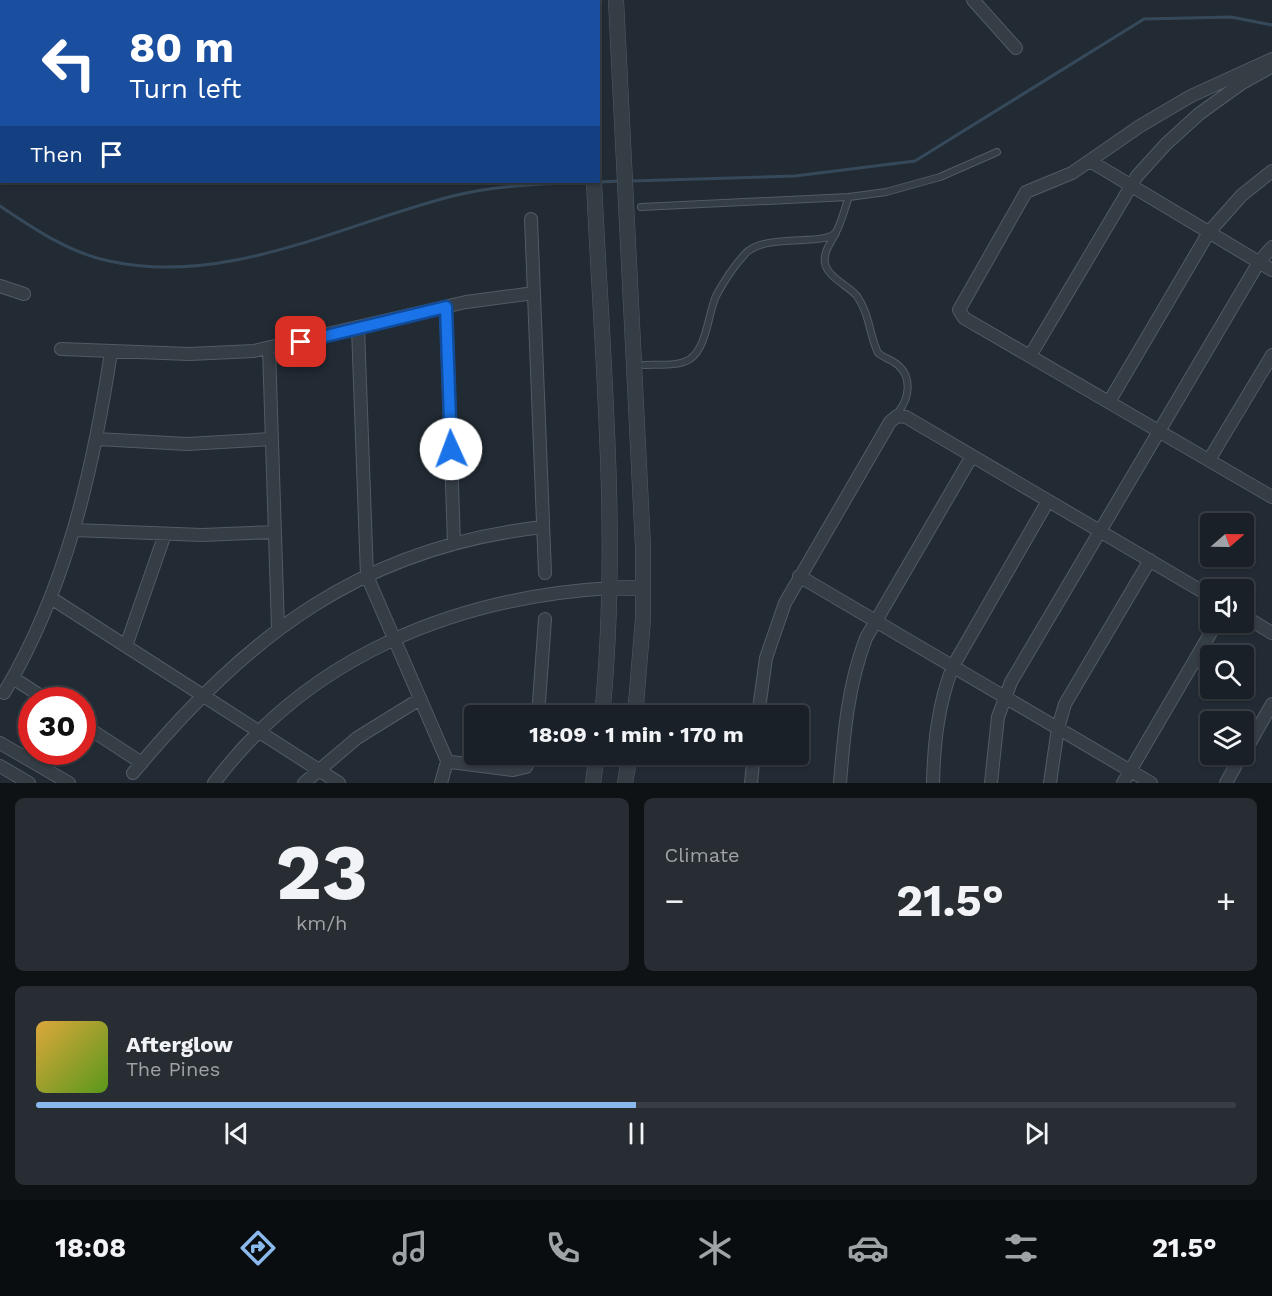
<!DOCTYPE html>
<meta charset="utf-8">
<style>
:root{--surface:#1a2027;--page:#272d33;--text:#f1f3f6;--muted:#9fa3a7;--line:#383e44;--accent:#89b9ed}
body{margin:0;font-family:"Work Sans",sans-serif;background:var(--page);color:var(--text);height:100vh;display:flex;flex-direction:column;font-size:22px;white-space:nowrap}
*{box-sizing:border-box;margin:0}
p{font-size:20px;color:var(--muted)}
.icon{flex:none;width:33px;height:33px;fill:none;stroke:currentColor;stroke-width:2;stroke-linecap:round;stroke-linejoin:round}
.map{position:relative;height:783px;overflow:hidden}
.drawer{display:flex;flex-direction:column;gap:15px;padding:15px;background:#0e1215;flex:1}
.drawer>*{flex:none}
.guide{position:absolute;left:0px;top:0px;width:600px;height:183px;box-shadow:0 2px 4px #0004,0 0 0 2px var(--line);background:#1a4fa0;color:#fff;overflow:hidden}
.needle{width:39px;rotate:70deg}
.controls{position:absolute;left:1200px;top:513px;display:grid;gap:12px}
.controls a{display:grid;place-items:center;width:54px;height:54px;border-radius:6px;background:var(--surface);box-shadow:0 2px 4px #0004,0 0 0 2px var(--line);font-size:30px}
.speed{position:absolute;left:18px;top:687px;display:flex;gap:12px;font-size:30px;font-weight:700;text-align:center}
.speed>*{display:grid;place-content:center;width:78px;height:78px;border-radius:50%;background:var(--surface);box-shadow:0 2px 4px #0004,0 0 0 2px var(--line);line-height:1}
.speed .limit{border:9px solid #d22;background:#fff;color:#111}
.pin{position:absolute;display:grid;place-items:center;width:51px;height:51px;color:#fff;margin:-26px;border-radius:12px;box-shadow:0 3px 9px #0006}
.me{position:absolute;width:66px;margin:-33px;rotate:358deg;stroke-linejoin:round;filter:drop-shadow(0 0 4px #0008)}
.turn{display:flex;align-items:center;gap:21px;height:126px;padding:0 30px;font-size:27px}
.turn .icon{width:78px;height:78px;stroke-width:2.5}
.turn b{display:block;font-size:42px;line-height:51px}
.then{display:flex;align-items:center;height:57px;padding:0 30px;background:#0003;gap:12px;font-size:22px}
.big{font-size:45px;font-weight:700;line-height:1.1}
.drawer .tile{flex:1;display:flex;flex-direction:column;justify-content:center;gap:9px;min-width:0;padding:0 21px;border-radius:9px;background:var(--page)}
.drawer .dial{align-items:center;gap:0}
.dial b{font-size:78px;line-height:1}
.song{display:flex;align-items:center;gap:18px}
.cover{width:72px;height:72px;border-radius:9px;background:linear-gradient(135deg,hsl(40 70% 55%),hsl(90 70% 35%))}
.played{height:6px;border-radius:3px;background:linear-gradient(90deg,var(--accent) 50%,var(--line) 50%)}
.keys{display:flex;justify-content:space-around;direction:ltr}
.heat{display:flex;justify-content:space-between;align-items:center;font-size:33px;direction:ltr}
.drawer .tiles{flex:1;display:grid;gap:15px;grid-template-columns:1fr 1fr}
.tile:last-child{grid-column:span 2}
.trip{position:absolute;left:464px;top:705px;width:345px;height:60px;border-radius:6px;background:var(--surface);box-shadow:0 2px 4px #0004,0 0 0 2px var(--line);font-weight:700;line-height:60px;text-align:center}
.dock{display:flex;height:96px;justify-content:space-around;align-items:center;background:#0a0d10;color:var(--muted)}
.dock .icon{width:42px;height:42px}
.dock .on{color:var(--accent)}
.dock b{font-size:27px;color:var(--text)}
.map>svg:first-child{display:block}
.lines{fill:none;stroke-linecap:round;stroke-linejoin:round}
.stream{stroke:#36495a;stroke-width:3}
.service-casing{stroke:#525b63;stroke-width:8}
.minor-casing{stroke:#525b63;stroke-width:14}
.tertiary-casing{stroke:#525b63;stroke-width:16}
.service{stroke:#353d45;stroke-width:6}
.minor{stroke:#353d45;stroke-width:12}
.tertiary{stroke:#353d45;stroke-width:15}
.route-casing{stroke:#114b97;stroke-width:15}
.route{stroke:#1a73e8;stroke-width:10}
</style>
<div class="map">
<svg width="1272" height="783" viewBox="0 0 1272 783">
<rect width="100%" height="100%" fill="#222b34"/>
<g class="lines">
<path class="stream" d="M 631,181 L 795,176 L 915,161 L 1144,19 L 1231,17 L 1272,25
M 598,182 L 621,181
M 0,206 C 33,228 69,253 109,261 C 226,287 342,224 453,196 C 497,185 543,184 588,182"/>
<g class="service-casing">
<path id="service" d="M 641,207 L 849,197 L 886,192 L 940,177 L 997,152
M 836,233 C 831,242 823,252 825,263 C 827,277 849,286 857,296 C 870,315 869,334 878,353 C 884,358 893,360 899,366 C 912,378 909,398 899,411
M 644,365 C 657,364 678,367 690,359 C 707,347 708,314 716,296 C 724,281 733,267 745,254 C 765,232 826,247 836,232 C 841,224 845,207 849,197"/>
</g>
<g class="minor-casing">
<path id="minor" d="M 262,0 L 262,2
M 351,0 L 351,2
M 436,0 L 436,2
M 519,0 L 519,2
M 973,0 L 1016,48
M 1272,59 L 1191,96 L 1140,126 L 1072,173 L 1026,192 L 959,310 L 964,318 L 1272,497
M 1090,161 L 1272,270
M 531,219 L 545,573
M 0,286 L 24,294
M 446,307 L 454,544
M 358,328 L 367,576 L 448,763
M 61,349 L 189,354 L 254,351 L 466,302 L 534,293
M 269,349 L 278,628
M 1030,356 L 1137,176 L 1166,144 L 1199,114 L 1242,83 L 1271,67
M 1109,402 L 1209,232 L 1242,195 L 1272,171
M 97,439 L 187,444 L 272,439
M 1209,460 L 1272,355
M 75,530 L 202,535 L 275,532
M 799,576 L 1151,783
M 51,598 L 339,783
M 1244,616 L 1272,633
M 126,646 L 165,534
M 13,678 L 47,700
M 4,693 C 66,589 93,471 111,352
M 538,716 L 545,619
M 758,716 L 766,658 L 785,603 L 890,422 L 897,416 L 906,417 L 1210,596
M 82,724 L 142,763
M 0,743 L 69,783
M 1244,753 L 1272,704
M 0,766 L 29,783
M 133,773 C 247,636 361,547 543,527
M 214,783 C 309,656 456,597 611,588
M 304,783 L 357,738 L 420,699
M 441,783 L 446,765 L 451,762 L 513,770 L 526,767 L 533,754
M 751,783 L 754,754
M 840,783 C 844,733 848,685 866,638 L 972,456
M 933,783 C 934,743 938,704 953,666 L 1048,501
M 991,783 L 998,717 L 1011,682 L 1259,262 L 1272,247
M 1050,783 L 1058,728 L 1065,704 L 1150,560
M 1123,783 L 1217,622
M 1226,783 L 1242,754"/>
</g>
<g class="tertiary-casing">
<path id="tertiary" d="M 586,0 L 586,2
M 616,0 L 643,547 L 643,619 L 635,716
M 594,182 C 602,359 620,538 602,716
M 611,588 L 643,588
M 593,783 L 597,754
M 625,783 L 630,754"/>
</g>
<use href="#service" class="service"/>
<use href="#minor" class="minor"/>
<use href="#tertiary" class="tertiary"/>
</g>
<g class="lines">
<g class="route-casing">
<path id="route" d="M 301,342 L 446,307 L 451,449"/>
</g>
<use href="#route" class="route"/>
</g>
</svg>
<div class="controls">
<a><svg class="needle" viewBox="-14 -14 28 28"><path d="M0-13l5 13h-10z" fill="#e53935"/><path d="M0 13l5-13h-10z" fill="#9fa3a7"/></svg></a>
<a><svg class="icon" aria-label="sound" viewBox="0 0 24 24"><path d="M4 9h4l5-4v14l-5-4H4zM17 9q2 3 0 6"/></svg></a>
<a><svg class="icon" aria-label="search" viewBox="0 0 24 24"><circle cx="10" cy="10" r="6"/><path d="M15 15l6 6"/></svg></a>
<a><svg class="icon" aria-label="layers" viewBox="0 0 24 24"><path d="M12 4l9 5-9 5-9-5zM3 14l9 5 9-5"/></svg></a>
</div>
<div class="speed"><div class="limit">30</div></div>
<div class="pin" style="left:301px;top:342px;background:#d93025"><svg class="icon" aria-label="arrive" viewBox="0 0 24 24"><path d="M6 21V4h12l-3 4 3 4H6"/></svg></div>
<svg class="me" style="left:451px;top:449px" viewBox="-20 -20 40 40"><circle r="19" fill="#fff"/><path d="M0-13L10 11 0 6-10 11z" fill="#1a73e8"/></svg>
<div class="trip">18:09 · 1 min · 170 m</div>
<div class="guide">
<div class="turn"><svg class="icon" aria-label="left" viewBox="0 0 24 24"><path d="M17 20v-9H6M10 6l-5 5 5 5"/></svg><div><b>80 m</b>Turn left</div></div>
<div class="then">Then<svg class="icon" aria-label="arrive" viewBox="0 0 24 24"><path d="M6 21V4h12l-3 4 3 4H6"/></svg></div>
</div>
</div>
<section class="drawer">
<div class="tiles">
<div class="tile dial"><b>23</b><p>km/h</p></div>
<div class="tile"><p>Climate</p>
<div class="heat"><a>−</a><b class="big">21.5°</b><a>+</a></div>
</div>
<div class="tile">
<div class="song"><i class="cover"></i><div><b>Afterglow</b><p>The Pines</p></div></div>
<div class="played"></div>
<div class="keys"><svg class="icon" aria-label="previous" viewBox="0 0 24 24"><path d="M18 5L8 12l10 7zM5 5v14"/></svg><svg class="icon" aria-label="pause" viewBox="0 0 24 24"><path d="M8 5v14M16 5v14"/></svg><svg class="icon" aria-label="next" viewBox="0 0 24 24"><path d="M6 5l10 7-10 7zM19 5v14"/></svg></div>
</div>
</div>
</section>
<nav class="dock">
<b>18:08</b>
<svg class="icon on" aria-label="directions" viewBox="0 0 24 24"><path d="M12 3l9 9-9 9-9-9zM9 14v-3h6M13 9l2 2-2 2"/></svg>
<svg class="icon" aria-label="music" viewBox="0 0 24 24"><path d="M9 18V5l10-2v13"/><circle cx="6" cy="18" r="3"/><circle cx="16" cy="16" r="3"/></svg>
<svg class="icon" aria-label="phone" viewBox="0 0 24 24"><path d="M5 4h4l2 5-3 2q2 4 5 5l2-3 5 2v4C11 20 4 13 5 4z"/></svg>
<svg class="icon" aria-label="climate" viewBox="0 0 24 24"><path d="M12 3v18M4 7l16 10M4 17L20 7"/></svg>
<svg class="icon" aria-label="car" viewBox="0 0 24 24"><path d="M5 17H2v-5l4-1 3-4h7l3 4 3 1v5h-3M9 17h6M6 11h13"/><circle cx="7" cy="17" r="2"/><circle cx="17" cy="17" r="2"/></svg>
<svg class="icon" aria-label="filters" viewBox="0 0 24 24"><path d="M4 7h16M4 17h16"/><circle cx="9" cy="7" r="2"/><circle cx="15" cy="17" r="2"/></svg>
<b>21.5°</b>
</nav>
